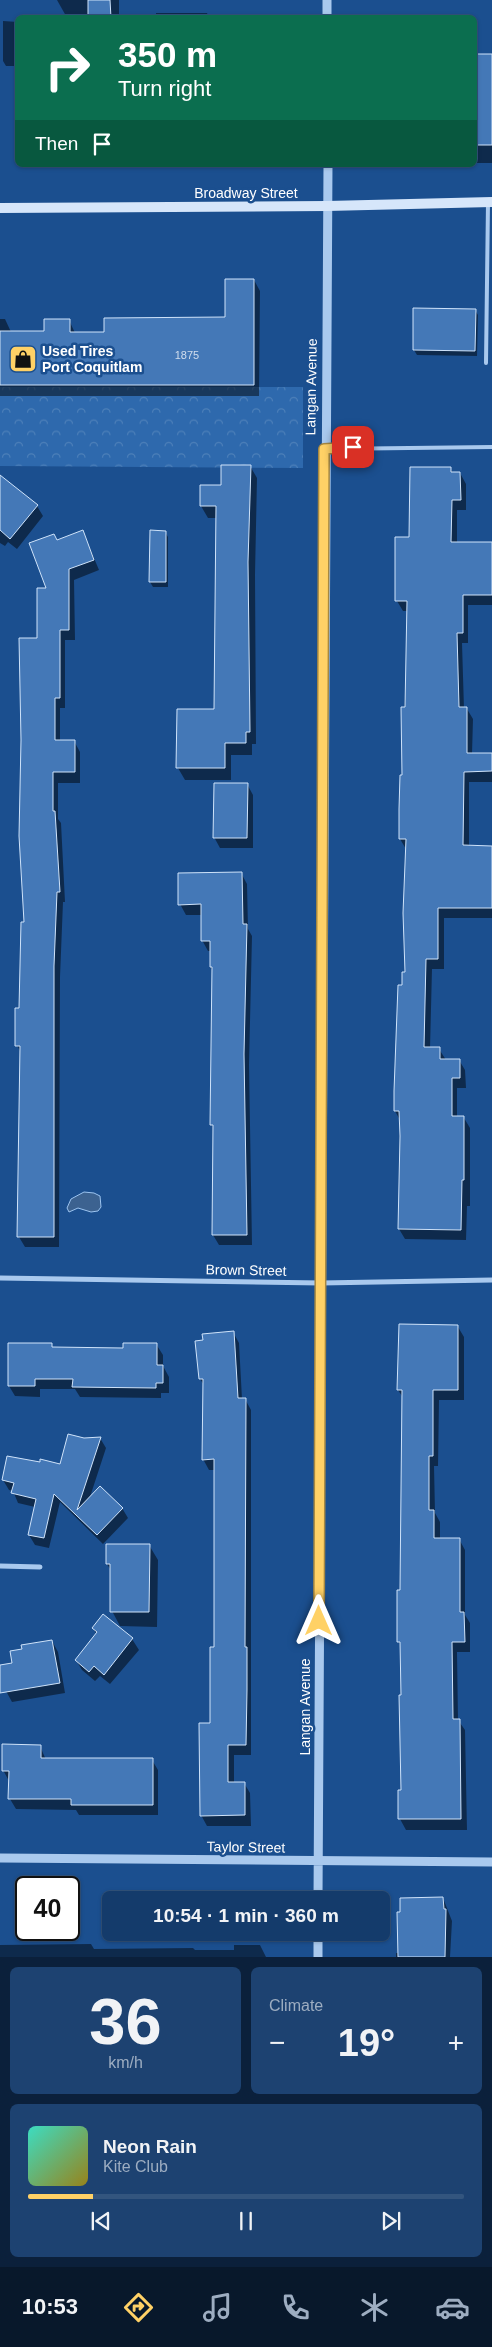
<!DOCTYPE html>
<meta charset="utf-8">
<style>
:root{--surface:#143b6b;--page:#1d4271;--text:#f1f3f6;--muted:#9dadc1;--line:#33557e;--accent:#ffd166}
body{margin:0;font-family:Helvetica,sans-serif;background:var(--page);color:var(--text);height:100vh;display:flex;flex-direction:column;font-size:19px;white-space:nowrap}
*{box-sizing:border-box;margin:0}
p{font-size:16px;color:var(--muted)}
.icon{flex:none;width:28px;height:28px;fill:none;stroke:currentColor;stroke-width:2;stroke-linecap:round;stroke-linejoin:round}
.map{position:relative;height:1957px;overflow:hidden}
.sheet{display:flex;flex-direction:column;gap:10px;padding:10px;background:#0b203b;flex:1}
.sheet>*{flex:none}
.hud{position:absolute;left:15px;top:15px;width:462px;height:152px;border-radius:8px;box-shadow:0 1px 4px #0004,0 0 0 1px var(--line);background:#0b6e4f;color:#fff;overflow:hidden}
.speed{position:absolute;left:15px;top:1876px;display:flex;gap:10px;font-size:25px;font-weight:700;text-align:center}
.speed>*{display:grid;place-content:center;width:65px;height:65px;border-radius:50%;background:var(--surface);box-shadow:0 1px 4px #0004,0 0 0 1px var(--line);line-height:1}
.speed .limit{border:2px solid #111;border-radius:8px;background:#fff;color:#111}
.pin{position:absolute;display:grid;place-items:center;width:42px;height:42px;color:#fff;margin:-21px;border-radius:10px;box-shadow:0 2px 8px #0006}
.me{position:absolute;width:55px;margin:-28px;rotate:0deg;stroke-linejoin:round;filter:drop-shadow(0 0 4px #0008)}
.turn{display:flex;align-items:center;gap:18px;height:105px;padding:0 20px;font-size:22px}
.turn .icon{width:65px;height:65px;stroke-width:2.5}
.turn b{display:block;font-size:35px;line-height:42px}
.then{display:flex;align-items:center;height:48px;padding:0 20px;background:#0003;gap:10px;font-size:19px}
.big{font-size:38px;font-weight:600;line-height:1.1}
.sheet .widget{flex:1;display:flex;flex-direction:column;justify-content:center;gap:8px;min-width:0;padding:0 18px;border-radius:8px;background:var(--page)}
.sheet .dial{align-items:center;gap:0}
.dial b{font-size:65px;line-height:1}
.song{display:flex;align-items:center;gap:15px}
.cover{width:60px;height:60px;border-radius:8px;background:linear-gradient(135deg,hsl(170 70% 55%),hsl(50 70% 35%))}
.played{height:5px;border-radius:2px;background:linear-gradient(90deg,var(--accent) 15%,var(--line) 15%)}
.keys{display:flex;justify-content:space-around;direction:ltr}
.heat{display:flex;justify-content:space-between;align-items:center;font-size:28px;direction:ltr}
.sheet .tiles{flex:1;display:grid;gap:10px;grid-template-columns:1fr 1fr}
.widget:last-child{grid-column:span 2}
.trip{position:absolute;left:102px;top:1891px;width:288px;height:50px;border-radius:8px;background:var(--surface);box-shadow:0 1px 4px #0004,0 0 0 1px var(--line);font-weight:600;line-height:50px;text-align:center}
.tabs{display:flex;height:80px;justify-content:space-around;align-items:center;background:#08182b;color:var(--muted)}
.tabs .icon{width:35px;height:35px}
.tabs .active{color:var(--accent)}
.tabs b{font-size:22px;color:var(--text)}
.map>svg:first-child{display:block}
.forest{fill:url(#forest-crowns)}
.water{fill:#3c6290;stroke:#9cc4f0}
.shadow{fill:#0007}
.building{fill:#4478b7;stroke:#cfe3fa}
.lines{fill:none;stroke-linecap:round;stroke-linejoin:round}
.service{stroke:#a9c9ee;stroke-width:4}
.minor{stroke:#a9c9ee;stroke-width:5}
.tertiary{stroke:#a9c9ee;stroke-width:9}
.secondary{stroke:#d6e6fa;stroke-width:10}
.route-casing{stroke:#a68842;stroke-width:12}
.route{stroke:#ffd166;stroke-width:9}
.labels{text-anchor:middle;stroke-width:5;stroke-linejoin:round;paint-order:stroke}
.number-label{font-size:11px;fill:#d0dded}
.street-label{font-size:14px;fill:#fff;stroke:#1b4f8f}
.poi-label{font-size:14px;font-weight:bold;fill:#fff;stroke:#1b4f8f;text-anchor:start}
</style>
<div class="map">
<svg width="492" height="1957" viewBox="0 0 492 1957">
<defs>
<pattern id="forest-crowns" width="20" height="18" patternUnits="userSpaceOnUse" patternTransform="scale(1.25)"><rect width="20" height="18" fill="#2e69ad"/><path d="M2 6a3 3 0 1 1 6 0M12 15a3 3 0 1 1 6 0" fill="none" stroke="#4d80b9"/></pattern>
</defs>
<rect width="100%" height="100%" fill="#1b4f8f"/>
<path class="forest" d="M 0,387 L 303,387 L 303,468 L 0,466 Z"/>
<path class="water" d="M 84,1192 L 94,1193 L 100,1196 L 101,1207 L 98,1211 L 91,1212 L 78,1208 L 69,1212 L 67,1208 L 71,1199 Z"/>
<path class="shadow" d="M 57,0 L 119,0 L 119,18 L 66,16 Z
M 156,13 L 207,13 L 209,18 L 156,18 Z
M 3,21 L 18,22 L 18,66 L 6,66 L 3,61 Z
M 475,55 L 492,55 L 492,163 L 475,163 Z
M 254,280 L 260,291 L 259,396 L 0,396 L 0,319 L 5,319 L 11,332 L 45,332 L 69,320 L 75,333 L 105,333 L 226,318 Z
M 475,310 L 478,315 L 477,356 L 417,355 L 414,350 Z
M 250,466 L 257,478 L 255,575 L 256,744 L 252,744 L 252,755 L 231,755 L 231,780 L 185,780 L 178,768 L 215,710 L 217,518 L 208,518 L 201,506 L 201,486 L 222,486 Z
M 450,468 L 453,473 L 460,473 L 466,484 L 466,510 L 457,510 L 457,544 L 492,544 L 492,605 L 468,605 L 468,643 L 462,643 L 464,709 L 467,709 L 473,719 L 472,754 L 492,754 L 492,782 L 469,782 L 469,847 L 492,847 L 492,918 L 444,918 L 444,969 L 432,969 L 430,1049 L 439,1049 L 446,1060 L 459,1060 L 465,1070 L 466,1088 L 457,1088 L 457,1118 L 464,1118 L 470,1128 L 470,1206 L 467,1206 L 466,1240 L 405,1239 L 399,1229 L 400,1120 L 395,1111 L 403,987 L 406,973 L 406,849 L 400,839 L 408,611 L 403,611 L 397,601 L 411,538 Z
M 0,484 L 37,506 L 43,516 L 17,549 L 8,542 L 5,546 L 0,543 Z
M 83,532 L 99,570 L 74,580 L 75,640 L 65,640 L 65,708 L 60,708 L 60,741 L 74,741 L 80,752 L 80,783 L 58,783 L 58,819 L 61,823 L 65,902 L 63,902 L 60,977 L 59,1247 L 25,1247 L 19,1237 L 21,1053 L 17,1045 L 26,923 L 39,639 L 57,541 Z
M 165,532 L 168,537 L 168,587 L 153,587 L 150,582 Z
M 247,784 L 253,795 L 253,848 L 220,848 L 214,837 Z
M 241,873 L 247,884 L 248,929 L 252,936 L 249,1065 L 252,1245 L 219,1245 L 213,1235 L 215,1130 L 212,1125 L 213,972 L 211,968 L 211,951 L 208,951 L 202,940 L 202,915 L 186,915 L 180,904 Z
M 458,1327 L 464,1337 L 464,1400 L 439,1400 L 438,1466 L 434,1466 L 435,1513 L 440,1522 L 440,1539 L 459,1539 L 465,1550 L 465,1615 L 470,1623 L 470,1652 L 457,1652 L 458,1720 L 465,1730 L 467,1830 L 406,1830 L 400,1819 L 400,1791 L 402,1791 L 402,1647 L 399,1642 L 398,1592 L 401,1592 L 404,1399 L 398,1390 Z
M 233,1332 L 239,1343 L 242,1399 L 245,1399 L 251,1410 L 251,1755 L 234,1755 L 234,1783 L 244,1783 L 250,1793 L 251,1826 L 207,1826 L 201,1815 L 211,1724 L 215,1649 L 216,1470 L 209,1470 L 203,1459 L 204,1385 L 200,1379 Z
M 51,1344 L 53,1348 L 124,1349 L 156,1344 L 163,1355 L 163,1366 L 169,1377 L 169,1393 L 161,1393 L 161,1398 L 80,1397 L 75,1389 L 40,1389 L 40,1397 L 15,1396 L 9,1386 Z
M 100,1438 L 106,1448 L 89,1500 L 122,1508 L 128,1518 L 103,1544 L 60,1502 L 49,1548 L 35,1545 L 29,1535 L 35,1507 L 18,1503 L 13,1491 L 9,1490 L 3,1480 L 60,1466 Z
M 149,1545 L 158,1560 L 157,1627 L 120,1626 L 112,1611 L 112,1572 L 107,1564 Z
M 103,1615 L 132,1639 L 139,1650 L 110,1684 L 100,1676 L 95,1681 L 82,1670 L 76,1660 L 97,1635 L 93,1628 Z
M 52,1641 L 58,1652 L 65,1693 L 12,1702 L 6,1691 L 14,1664 L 24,1650 Z
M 40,1746 L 46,1760 L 152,1760 L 158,1770 L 158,1815 L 79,1815 L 76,1810 L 16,1809 L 10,1799 L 9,1781 L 3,1770 Z
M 443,1898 L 452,1921 L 450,1957 L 396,1957 L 396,1953 L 399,1953 Z
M 91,1944 L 94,1949 L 193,1948 L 195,1950 L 234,1950 L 234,1945 L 260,1945 L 266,1957 L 0,1957 L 0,1945 Z"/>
<path class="building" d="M 88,0 L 110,0 L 111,18 L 88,18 Z
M 475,54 L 492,54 L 492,145 L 475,145 Z
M 225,279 L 254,279 L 254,385 L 0,385 L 0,331 L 44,331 L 44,319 L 70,319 L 70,332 L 104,332 L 104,318 L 225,317 Z
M 413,308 L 476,309 L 475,351 L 413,350 Z
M 221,465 L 251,465 L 248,562 L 250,732 L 246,732 L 246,743 L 225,743 L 225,768 L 176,768 L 177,709 L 214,709 L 216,506 L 200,506 L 200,485 L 221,485 Z
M 410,467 L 451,467 L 451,472 L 460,472 L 461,500 L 452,500 L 451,542 L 492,542 L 492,595 L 463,595 L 463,633 L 457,633 L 459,707 L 467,707 L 467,753 L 492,753 L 492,771 L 464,772 L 463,845 L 492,846 L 492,908 L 438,908 L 438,959 L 426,959 L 424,1047 L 440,1047 L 440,1059 L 460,1059 L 460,1078 L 452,1078 L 452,1116 L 464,1116 L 464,1180 L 462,1180 L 461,1230 L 398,1229 L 400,1136 L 399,1111 L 394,1111 L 394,1091 L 398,985 L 402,985 L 402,972 L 405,972 L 403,913 L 406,839 L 399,839 L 399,809 L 400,775 L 402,775 L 401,707 L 405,707 L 407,601 L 395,601 L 395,537 L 409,537 Z
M 0,475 L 38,505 L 10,539 L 0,530 Z
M 83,530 L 94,560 L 69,569 L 69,630 L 60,630 L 60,698 L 55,698 L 55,740 L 75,740 L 75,772 L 53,772 L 53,811 L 55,811 L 60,892 L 57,892 L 54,966 L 54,1237 L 17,1237 L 20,1046 L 15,1046 L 15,1008 L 19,1008 L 21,922 L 24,922 L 19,836 L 21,740 L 19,638 L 37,638 L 37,588 L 46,588 L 29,543 L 54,534 L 57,540 Z
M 150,530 L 166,531 L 166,582 L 149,582 Z
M 214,783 L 248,783 L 247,838 L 213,838 Z
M 242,872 L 243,924 L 247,924 L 244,1054 L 247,1235 L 212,1235 L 213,1125 L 210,1125 L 212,967 L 210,967 L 210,941 L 201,941 L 201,904 L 178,905 L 178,873 Z
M 399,1324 L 458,1325 L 458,1390 L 433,1390 L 433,1456 L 429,1456 L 429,1510 L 434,1510 L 434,1538 L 460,1538 L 460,1612 L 464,1612 L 465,1642 L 452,1642 L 453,1719 L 460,1719 L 461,1819 L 398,1819 L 398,1790 L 401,1790 L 399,1695 L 401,1695 L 400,1642 L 397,1642 L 397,1590 L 400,1590 L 402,1390 L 397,1390 Z
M 234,1331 L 238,1398 L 246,1398 L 245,1647 L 247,1647 L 247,1690 L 246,1745 L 228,1745 L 228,1782 L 245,1782 L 245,1815 L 200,1816 L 199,1723 L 210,1723 L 210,1647 L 214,1647 L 214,1459 L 202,1460 L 203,1379 L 199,1379 L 195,1341 L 203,1340 L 202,1334 Z
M 8,1343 L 52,1343 L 52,1347 L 123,1348 L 123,1343 L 157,1343 L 157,1365 L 163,1365 L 163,1383 L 156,1383 L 156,1388 L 72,1387 L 73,1379 L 35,1379 L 35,1386 L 8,1386 Z
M 68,1434 L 84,1438 L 101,1437 L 77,1510 L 100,1486 L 123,1508 L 97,1535 L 54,1494 L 44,1538 L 28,1535 L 36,1499 L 11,1493 L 14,1483 L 2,1480 L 7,1456 L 40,1462 L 40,1459 L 60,1464 Z
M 106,1544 L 150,1544 L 149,1612 L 110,1612 L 110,1564 L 106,1564 Z
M 103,1614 L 133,1638 L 104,1675 L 94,1666 L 89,1672 L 75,1660 L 97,1632 L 92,1628 Z
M 52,1640 L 60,1683 L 0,1693 L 0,1665 L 12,1663 L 10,1651 L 22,1649 L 21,1645 Z
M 2,1744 L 41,1745 L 41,1758 L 153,1758 L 153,1805 L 71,1805 L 71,1799 L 8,1799 L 9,1771 L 2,1771 Z
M 443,1897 L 444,1909 L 446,1909 L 445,1957 L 398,1957 L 397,1912 L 400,1912 L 400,1898 Z"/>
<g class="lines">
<path class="service" d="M 486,363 L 488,202
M 326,449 L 492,447"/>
<path class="minor" d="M 0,1278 L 321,1283 L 492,1280
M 0,1566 L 40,1567"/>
<path class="tertiary" d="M 327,0 L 327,18
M 0,1858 L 492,1862
M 318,1900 L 328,165
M 318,1932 L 318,1957"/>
<path class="secondary" d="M 0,208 L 327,206 L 492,202"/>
</g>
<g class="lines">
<g class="route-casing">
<path id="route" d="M 319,1621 L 324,449 L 353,447"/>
</g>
<use href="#route" class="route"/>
</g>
<defs>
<g id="shop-square" transform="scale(1.4375)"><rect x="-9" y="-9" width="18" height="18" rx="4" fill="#ffd166" stroke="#1b4f8f"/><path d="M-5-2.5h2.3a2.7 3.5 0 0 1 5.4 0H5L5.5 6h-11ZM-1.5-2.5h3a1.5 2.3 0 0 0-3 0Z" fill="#111"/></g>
</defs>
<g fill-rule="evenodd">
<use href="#shop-square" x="23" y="359"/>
</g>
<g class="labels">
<g class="number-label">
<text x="187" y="359">1875</text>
</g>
<g class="street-label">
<text x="246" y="198">Broadway Street</text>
<text transform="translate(311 387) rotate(-89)" y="5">Langan Avenue</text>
<text transform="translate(246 1270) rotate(1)" y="5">Brown Street</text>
<text transform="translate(305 1707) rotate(-90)" y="5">Langan Avenue</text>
<text transform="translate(246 1847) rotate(1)" y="5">Taylor Street</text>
</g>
<g class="poi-label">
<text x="42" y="356">Used Tires<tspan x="42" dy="16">Port Coquitlam</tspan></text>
</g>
</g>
</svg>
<div class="speed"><div class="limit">40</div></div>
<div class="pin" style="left:353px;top:447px;background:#d93025"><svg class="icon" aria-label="arrive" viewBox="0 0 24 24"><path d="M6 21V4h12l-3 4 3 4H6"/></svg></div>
<svg class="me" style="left:319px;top:1621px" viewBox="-20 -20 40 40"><path d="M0-17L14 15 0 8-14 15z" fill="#ffd166" stroke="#fff" stroke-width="4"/></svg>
<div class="trip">10:54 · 1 min · 360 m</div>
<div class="hud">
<div class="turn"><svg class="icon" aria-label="right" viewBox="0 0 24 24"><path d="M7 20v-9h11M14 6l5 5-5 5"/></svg><div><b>350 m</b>Turn right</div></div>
<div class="then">Then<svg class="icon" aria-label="arrive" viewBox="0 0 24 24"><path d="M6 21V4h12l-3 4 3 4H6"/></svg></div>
</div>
</div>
<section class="sheet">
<div class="tiles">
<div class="widget dial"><b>36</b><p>km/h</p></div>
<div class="widget"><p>Climate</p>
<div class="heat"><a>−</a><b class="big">19°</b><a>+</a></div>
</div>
<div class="widget">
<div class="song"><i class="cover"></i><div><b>Neon Rain</b><p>Kite Club</p></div></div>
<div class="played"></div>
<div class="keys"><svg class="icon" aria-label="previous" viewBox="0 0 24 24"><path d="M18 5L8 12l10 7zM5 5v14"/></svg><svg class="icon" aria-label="pause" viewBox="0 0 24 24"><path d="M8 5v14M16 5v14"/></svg><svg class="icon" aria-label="next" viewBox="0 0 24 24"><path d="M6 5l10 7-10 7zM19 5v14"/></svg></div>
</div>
</div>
</section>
<nav class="tabs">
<b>10:53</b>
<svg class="icon active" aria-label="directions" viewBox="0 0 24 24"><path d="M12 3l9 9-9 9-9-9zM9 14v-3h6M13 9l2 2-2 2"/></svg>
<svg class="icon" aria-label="music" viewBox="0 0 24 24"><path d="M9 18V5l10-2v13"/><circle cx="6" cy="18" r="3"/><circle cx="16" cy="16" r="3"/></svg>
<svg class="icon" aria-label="phone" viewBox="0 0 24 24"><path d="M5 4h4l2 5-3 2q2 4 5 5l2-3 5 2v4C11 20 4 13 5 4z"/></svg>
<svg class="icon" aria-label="climate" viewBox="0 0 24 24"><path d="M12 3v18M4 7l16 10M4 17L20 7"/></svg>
<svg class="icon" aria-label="car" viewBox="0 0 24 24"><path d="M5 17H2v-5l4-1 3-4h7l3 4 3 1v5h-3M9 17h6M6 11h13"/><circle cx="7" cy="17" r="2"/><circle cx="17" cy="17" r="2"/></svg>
</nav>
